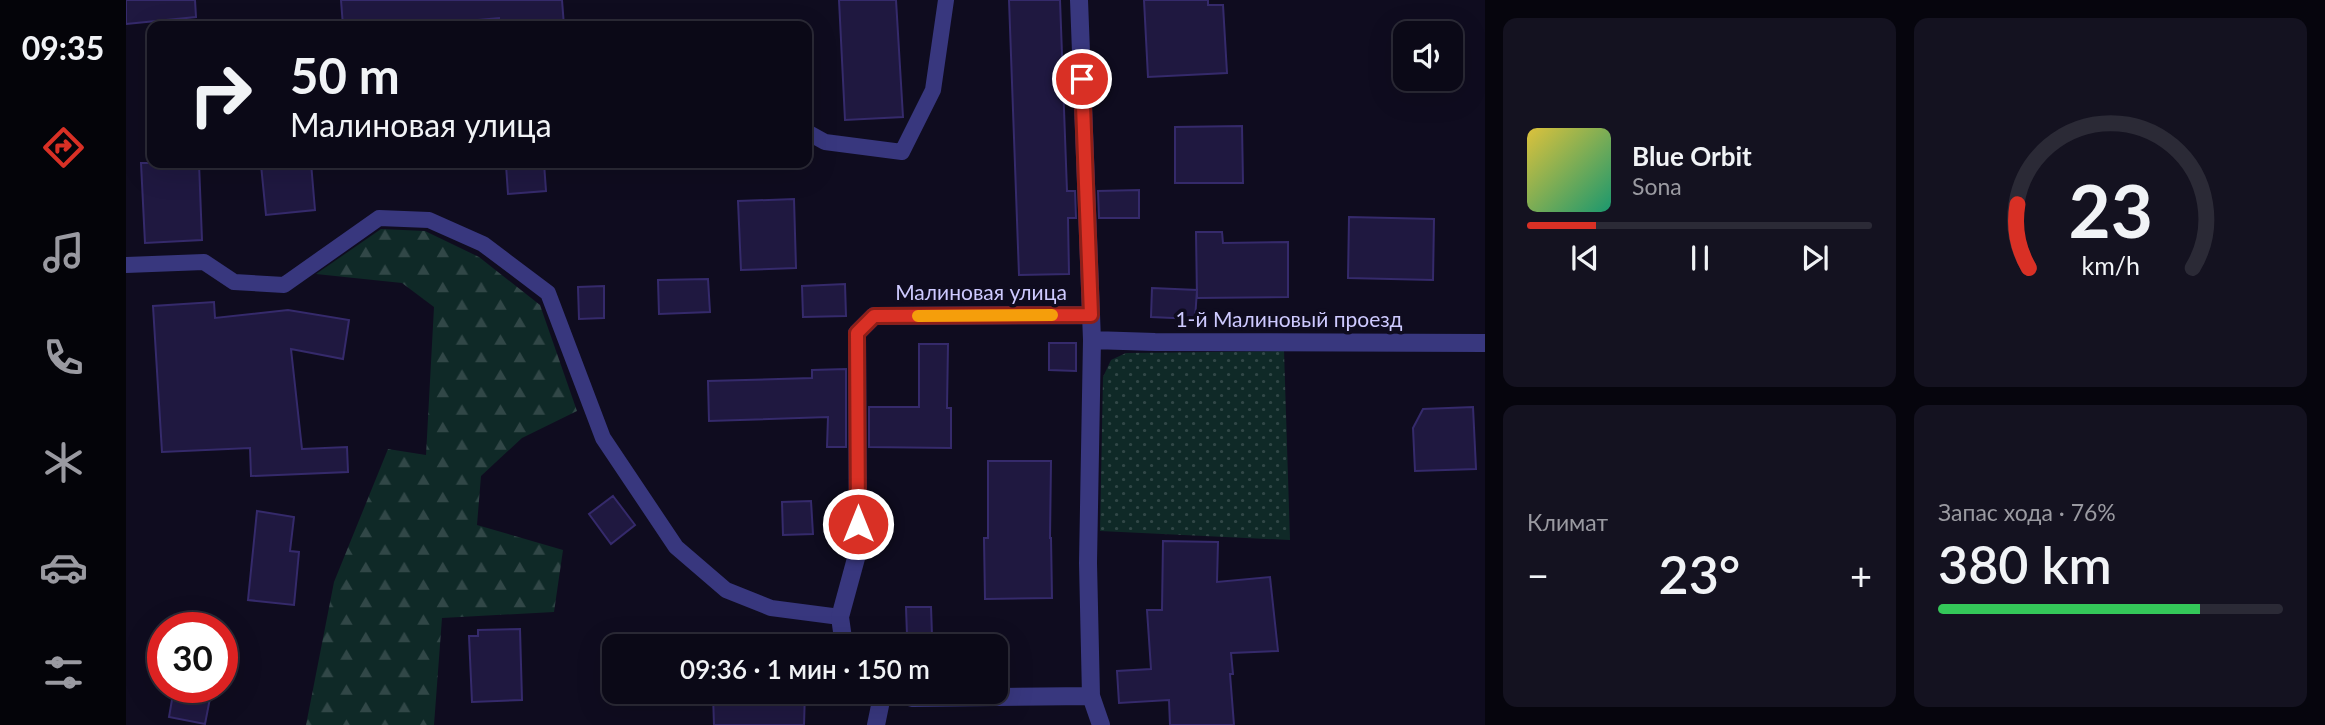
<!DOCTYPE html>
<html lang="ru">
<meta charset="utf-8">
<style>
:root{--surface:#0b0917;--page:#141220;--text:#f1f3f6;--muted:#9a9aa1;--line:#2b2a36;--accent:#d93025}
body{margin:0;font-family:Lato,sans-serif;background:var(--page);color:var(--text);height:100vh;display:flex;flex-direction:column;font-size:26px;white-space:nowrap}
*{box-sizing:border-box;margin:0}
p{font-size:23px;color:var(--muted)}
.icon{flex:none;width:38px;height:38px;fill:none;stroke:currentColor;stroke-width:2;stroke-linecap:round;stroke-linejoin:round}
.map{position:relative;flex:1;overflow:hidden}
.sheet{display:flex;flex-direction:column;gap:18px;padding:18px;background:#06050d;width:840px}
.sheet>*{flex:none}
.top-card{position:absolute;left:21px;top:21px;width:665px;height:147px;border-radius:14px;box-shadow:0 7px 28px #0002,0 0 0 2px var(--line);background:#0b0917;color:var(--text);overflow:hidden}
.buttons{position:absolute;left:1267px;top:21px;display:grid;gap:14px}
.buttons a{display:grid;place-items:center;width:70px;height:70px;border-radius:14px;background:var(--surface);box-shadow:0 7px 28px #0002,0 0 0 2px var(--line);font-size:35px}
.speed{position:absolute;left:21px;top:612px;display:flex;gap:14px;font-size:35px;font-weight:700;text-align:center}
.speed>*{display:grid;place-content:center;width:91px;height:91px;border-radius:50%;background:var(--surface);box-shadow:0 7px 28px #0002,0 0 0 2px var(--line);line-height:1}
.speed .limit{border:10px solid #d22;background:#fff;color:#111}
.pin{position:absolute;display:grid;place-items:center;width:60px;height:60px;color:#fff;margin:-30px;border:4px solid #fff;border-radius:50%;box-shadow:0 2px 7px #0007}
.me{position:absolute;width:77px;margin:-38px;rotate:0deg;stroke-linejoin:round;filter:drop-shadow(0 0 5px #0008)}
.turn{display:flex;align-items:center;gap:24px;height:147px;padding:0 28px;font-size:32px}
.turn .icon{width:91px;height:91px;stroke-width:2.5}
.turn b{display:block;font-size:49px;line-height:60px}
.big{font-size:52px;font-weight:600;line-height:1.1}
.sheet .card{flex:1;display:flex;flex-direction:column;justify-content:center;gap:10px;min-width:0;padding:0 24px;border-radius:14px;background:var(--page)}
.sheet .dial{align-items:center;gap:0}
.dial svg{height:182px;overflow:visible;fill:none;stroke:var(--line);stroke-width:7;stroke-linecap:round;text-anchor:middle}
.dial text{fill:var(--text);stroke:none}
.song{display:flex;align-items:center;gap:21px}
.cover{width:84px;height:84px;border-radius:10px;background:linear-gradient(135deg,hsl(50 70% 55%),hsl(160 70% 35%))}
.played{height:7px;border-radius:4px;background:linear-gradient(90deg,var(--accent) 20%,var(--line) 20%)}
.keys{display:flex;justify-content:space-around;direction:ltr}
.heat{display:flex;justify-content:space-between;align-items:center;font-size:38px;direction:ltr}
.charge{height:10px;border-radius:5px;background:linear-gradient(90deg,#34c759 76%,var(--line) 0)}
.sheet .tiles{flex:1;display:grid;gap:18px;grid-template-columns:repeat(2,1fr)}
.trip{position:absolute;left:476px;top:634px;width:406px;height:70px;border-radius:14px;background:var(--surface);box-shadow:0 7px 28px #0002,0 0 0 2px var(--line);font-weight:600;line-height:70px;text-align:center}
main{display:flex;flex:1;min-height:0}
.dock{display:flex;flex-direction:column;width:126px;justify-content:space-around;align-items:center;background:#040409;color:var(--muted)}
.dock .icon{width:49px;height:49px}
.dock .on{color:var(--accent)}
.dock b{font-size:32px;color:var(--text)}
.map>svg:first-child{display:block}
.grass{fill:url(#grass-dots)}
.forest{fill:url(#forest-firs)}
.building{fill:#1f1840;stroke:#352a6b;stroke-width:2}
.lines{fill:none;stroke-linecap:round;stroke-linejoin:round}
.lane{stroke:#38377e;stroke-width:16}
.street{stroke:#38377e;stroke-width:18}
.route-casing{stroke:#8d1f18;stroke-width:18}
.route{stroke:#d93025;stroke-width:12}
.slow{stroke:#f59e0b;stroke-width:12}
.labels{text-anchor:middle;stroke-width:7;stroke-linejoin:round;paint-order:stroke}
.street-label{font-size:21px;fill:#cecaff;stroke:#0f0c1f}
</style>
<main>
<nav class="dock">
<b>09:35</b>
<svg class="icon on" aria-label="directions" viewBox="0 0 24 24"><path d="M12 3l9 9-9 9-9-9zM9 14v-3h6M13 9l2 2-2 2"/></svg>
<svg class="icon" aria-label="music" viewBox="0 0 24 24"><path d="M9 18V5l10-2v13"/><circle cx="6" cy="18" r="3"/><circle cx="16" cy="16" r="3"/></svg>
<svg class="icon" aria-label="phone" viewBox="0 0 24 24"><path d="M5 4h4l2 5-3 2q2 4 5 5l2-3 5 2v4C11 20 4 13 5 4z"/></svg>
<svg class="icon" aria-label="climate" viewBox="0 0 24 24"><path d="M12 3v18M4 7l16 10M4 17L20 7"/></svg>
<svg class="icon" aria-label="car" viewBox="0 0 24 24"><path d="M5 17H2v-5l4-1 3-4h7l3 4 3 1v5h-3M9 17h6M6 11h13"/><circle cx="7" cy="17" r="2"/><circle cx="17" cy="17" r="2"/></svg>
<svg class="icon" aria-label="filters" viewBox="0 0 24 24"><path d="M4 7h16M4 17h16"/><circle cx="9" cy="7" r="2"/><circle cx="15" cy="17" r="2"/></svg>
</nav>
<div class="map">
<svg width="1359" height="725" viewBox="0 0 1359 725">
<defs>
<pattern id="grass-dots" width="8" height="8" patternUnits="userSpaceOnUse" patternTransform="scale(1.75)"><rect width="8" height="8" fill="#0f2927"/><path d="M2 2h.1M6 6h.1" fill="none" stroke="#314747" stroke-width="1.8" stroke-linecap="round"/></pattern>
<pattern id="forest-firs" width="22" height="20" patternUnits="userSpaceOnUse" patternTransform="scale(1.75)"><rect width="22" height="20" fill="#0f2927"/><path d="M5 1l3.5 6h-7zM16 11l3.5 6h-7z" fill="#314747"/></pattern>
</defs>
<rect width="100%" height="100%" fill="#0f0c1f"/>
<path class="grass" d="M 1158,351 L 1164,540 L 974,531 L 977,377 L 985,360 L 1000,353 Z"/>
<path class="forest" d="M 255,229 L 299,231 L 353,257 L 414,305 L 451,411 L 396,438 L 355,476 L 351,525 L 437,550 L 428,612 L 316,618 L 308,725 L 180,725 L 208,582 L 262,449 L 300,455 L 308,307 L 276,283 L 190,274 Z"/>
<path class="building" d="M 0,0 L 69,0 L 70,17 L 0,24 Z
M 215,0 L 436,0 L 438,26 L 374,26 L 373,18 L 285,26 L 217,26 Z
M 713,0 L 770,0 L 777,117 L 719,120 Z
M 883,0 L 934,0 L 941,191 L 949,191 L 950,218 L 942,218 L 943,274 L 893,275 Z
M 1018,0 L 1082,0 L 1082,5 L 1097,5 L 1101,73 L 1022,77 Z
M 1116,126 L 1117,183 L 1049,183 L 1049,127 Z
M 15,163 L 73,163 L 76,240 L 19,243 Z
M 160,163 L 185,163 L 189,210 L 140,215 L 135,165 Z
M 418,163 L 420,191 L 382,194 L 380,165 Z
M 1013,190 L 1013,218 L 973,218 L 972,191 Z
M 668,199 L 670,268 L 615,270 L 612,201 Z
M 1223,217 L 1308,219 L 1307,280 L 1222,278 Z
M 1070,232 L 1096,232 L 1097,243 L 1162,242 L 1162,297 L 1071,298 Z
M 582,279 L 584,312 L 533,314 L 532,280 Z
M 719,284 L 720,316 L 677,317 L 676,286 Z
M 478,286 L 478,318 L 453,319 L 452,287 Z
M 1026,288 L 1071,290 L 1069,319 L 1025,317 Z
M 88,302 L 89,318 L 162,310 L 223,320 L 217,359 L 165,349 L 176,449 L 221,447 L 222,472 L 125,476 L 124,448 L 36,452 L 27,306 Z
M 923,343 L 950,343 L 950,371 L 923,370 Z
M 793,344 L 822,344 L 821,408 L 825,408 L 825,448 L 743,447 L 743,407 L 793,407 Z
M 720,369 L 720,447 L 701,447 L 702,417 L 583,421 L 582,381 L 686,378 L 686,370 Z
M 1347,407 L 1350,469 L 1289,471 L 1287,428 L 1297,409 Z
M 862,461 L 925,461 L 924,538 L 925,538 L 926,598 L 859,599 L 858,538 L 862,538 Z
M 487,496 L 509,525 L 485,544 L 463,514 Z
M 685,501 L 687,534 L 657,535 L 656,502 Z
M 131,511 L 168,517 L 164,551 L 173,552 L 168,605 L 122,600 Z
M 1037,541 L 1092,542 L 1091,582 L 1144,577 L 1152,651 L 1105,653 L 1107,674 L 1104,674 L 1108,725 L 1044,725 L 1043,700 L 993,703 L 991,671 L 1025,669 L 1021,610 L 1036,610 Z
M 780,607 L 805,607 L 806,635 L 781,635 Z
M 394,629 L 396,700 L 346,702 L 343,636 L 352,636 L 352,630 Z
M 48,688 L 86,688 L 79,724 L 43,717 Z
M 679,691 L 678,725 L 588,725 L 587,695 Z"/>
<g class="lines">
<path class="lane" d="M 681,132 L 699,142 L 776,152 L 807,90 L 820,0
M 0,265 L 78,262 L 108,282 L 158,285 L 253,218 L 303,220 L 357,244 L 422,293 L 477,438 L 550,547 L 600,590 L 645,608 L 714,617"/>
<path class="street" d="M 953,0 L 966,340 L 962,563 L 965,696 L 975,725
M 966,340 L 1029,342 L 1359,343
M 718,646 L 714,617 L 732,551 L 731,333 L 748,316 L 965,315
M 762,691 L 787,698 L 965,696
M 750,725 L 757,691"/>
</g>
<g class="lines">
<g class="route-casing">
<path id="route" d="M 732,524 L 731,333 L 748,316 L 965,315 L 956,79"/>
</g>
<use href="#route" class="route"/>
<path class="slow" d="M 792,316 L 926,315"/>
</g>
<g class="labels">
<g class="street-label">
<text x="855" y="300">Малиновая улица</text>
<text x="1163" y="327">1-й Малиновый проезд</text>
</g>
</g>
</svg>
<div class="buttons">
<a><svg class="icon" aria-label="sound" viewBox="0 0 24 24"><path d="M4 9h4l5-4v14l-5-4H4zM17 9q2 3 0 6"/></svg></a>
</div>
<div class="speed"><div class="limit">30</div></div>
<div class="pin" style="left:956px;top:79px;background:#d93025"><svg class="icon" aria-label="arrive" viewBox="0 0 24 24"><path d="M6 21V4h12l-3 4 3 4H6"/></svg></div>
<svg class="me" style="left:732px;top:524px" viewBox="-20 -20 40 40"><circle r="17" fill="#d93025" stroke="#fff" stroke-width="3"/><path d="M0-11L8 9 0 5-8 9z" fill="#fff"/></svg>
<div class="trip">09:36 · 1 мин · 150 m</div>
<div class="top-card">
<div class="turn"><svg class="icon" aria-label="right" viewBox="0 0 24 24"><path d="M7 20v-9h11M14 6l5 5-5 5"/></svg><div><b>50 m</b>Малиновая улица</div></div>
</div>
</div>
<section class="sheet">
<div class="tiles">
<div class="card">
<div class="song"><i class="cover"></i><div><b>Blue Orbit</b><p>Sona</p></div></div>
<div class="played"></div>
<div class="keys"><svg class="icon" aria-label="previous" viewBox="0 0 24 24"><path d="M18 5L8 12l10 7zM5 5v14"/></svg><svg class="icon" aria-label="pause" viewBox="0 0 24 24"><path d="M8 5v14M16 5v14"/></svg><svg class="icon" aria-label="next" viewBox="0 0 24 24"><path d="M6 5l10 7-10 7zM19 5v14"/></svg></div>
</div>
<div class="card dial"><svg viewBox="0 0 100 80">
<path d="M14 69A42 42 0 1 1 86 69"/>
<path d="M14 69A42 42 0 0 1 9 41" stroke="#d93025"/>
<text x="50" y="56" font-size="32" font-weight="700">23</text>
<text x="50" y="72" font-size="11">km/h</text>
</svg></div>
<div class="card"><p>Климат</p>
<div class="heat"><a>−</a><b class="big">23°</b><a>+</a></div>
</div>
<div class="card"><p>Запас хода · 76%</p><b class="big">380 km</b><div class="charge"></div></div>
</div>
</section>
</main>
